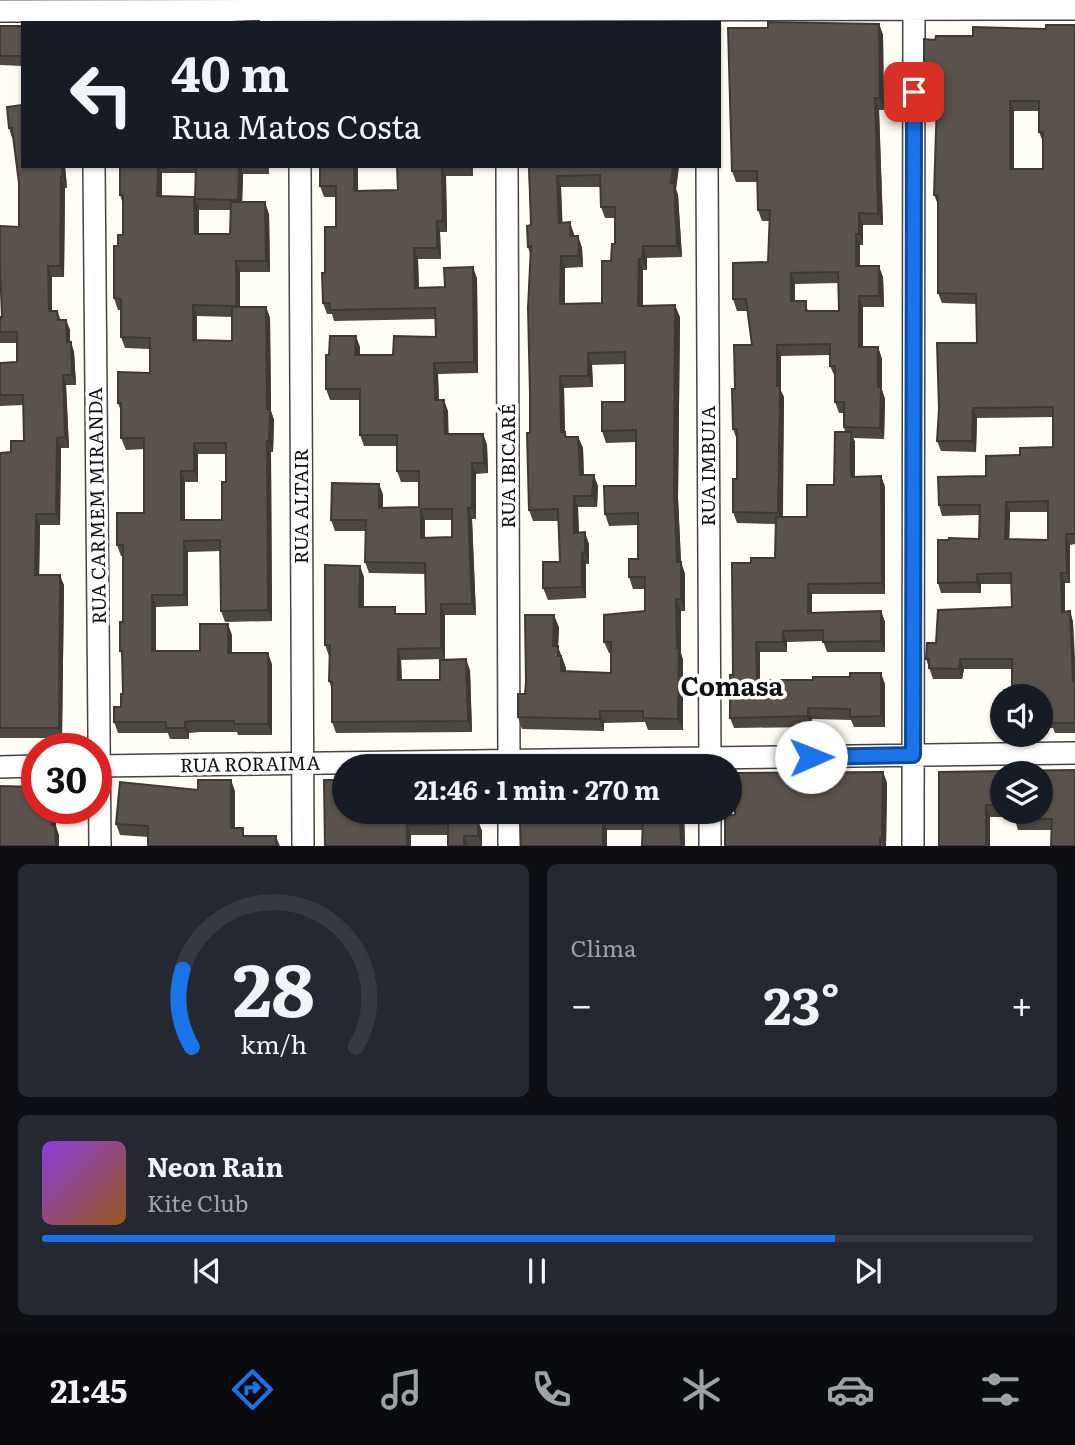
<!DOCTYPE html>
<html lang="pt">
<meta charset="utf-8">
<style>
:root{--surface:#171b24;--page:#242831;--text:#f1f3f6;--muted:#9ea1a6;--line:#363941;--accent:#1a73e8}
body{margin:0;font-family:Literata,serif;background:var(--page);color:var(--text);height:100vh;display:flex;flex-direction:column;font-size:26px;white-space:nowrap}
*{box-sizing:border-box;margin:0}
p{font-size:23px;color:var(--muted)}
.icon{flex:none;width:38px;height:38px;fill:none;stroke:currentColor;stroke-width:2;stroke-linecap:round;stroke-linejoin:round}
.map{position:relative;height:846px;overflow:hidden}
.details{display:flex;flex-direction:column;gap:18px;padding:18px;background:#0d0f14;flex:1}
.details>*{flex:none}
.hud{position:absolute;left:21px;top:21px;width:700px;height:147px;border-radius:0px;box-shadow:0 2px 5px #0004;background:#171b24;color:var(--text);overflow:hidden}
.fabs{position:absolute;left:990px;top:684px;display:grid;gap:14px}
.fabs a{display:grid;place-items:center;width:63px;height:63px;border-radius:50%;background:var(--surface);box-shadow:0 2px 5px #0004;font-size:35px}
.speed{position:absolute;left:21px;top:733px;display:flex;gap:14px;font-size:35px;font-weight:700;text-align:center}
.speed>*{display:grid;place-content:center;width:91px;height:91px;border-radius:50%;background:var(--surface);box-shadow:0 2px 5px #0004;line-height:1}
.speed .limit{border:10px solid #d22;background:#fff;color:#111}
.pin{position:absolute;display:grid;place-items:center;width:60px;height:60px;color:#fff;margin:-30px;border-radius:14px;box-shadow:0 4px 10px #0006}
.me{position:absolute;width:77px;margin:-38px;rotate:89deg;stroke-linejoin:round;filter:drop-shadow(0 0 5px #0008)}
.turn{display:flex;align-items:center;gap:24px;height:147px;padding:0 35px;font-size:32px}
.turn .icon{width:91px;height:91px;stroke-width:2.5}
.turn b{display:block;font-size:49px;line-height:60px}
.big{font-size:52px;font-weight:700;line-height:1.1}
.details .tile{flex:1;display:flex;flex-direction:column;justify-content:center;gap:10px;min-width:0;padding:0 24px;border-radius:10px;background:var(--page)}
.details .dial{align-items:center;gap:0}
.dial svg{height:182px;overflow:visible;fill:none;stroke:var(--line);stroke-width:7;stroke-linecap:round;text-anchor:middle}
.dial text{fill:var(--text);stroke:none}
.song{display:flex;align-items:center;gap:21px}
.cover{width:84px;height:84px;border-radius:10px;background:linear-gradient(135deg,hsl(270 70% 55%),hsl(30 70% 35%))}
.played{height:7px;border-radius:4px;background:linear-gradient(90deg,var(--accent) 80%,var(--line) 80%)}
.keys{display:flex;justify-content:space-around;direction:ltr}
.heat{display:flex;justify-content:space-between;align-items:center;font-size:38px;direction:ltr}
.details .tiles{flex:1;display:grid;gap:18px;grid-template-columns:1fr 1fr}
.tile:last-child{grid-column:span 2}
.trip{position:absolute;left:332px;top:754px;width:410px;height:70px;border-radius:35px;background:var(--surface);box-shadow:0 2px 5px #0004;font-weight:700;line-height:70px;text-align:center}
.menu{display:flex;height:112px;justify-content:space-around;align-items:center;background:#090b0e;color:var(--muted)}
.menu .icon{width:49px;height:49px}
.menu .selected{color:var(--accent)}
.menu b{font-size:32px;color:var(--text)}
.map>svg:first-child{display:block}
.lines{fill:none;stroke-linecap:round;stroke-linejoin:round}
.minor-casing{stroke:#444;stroke-width:24}
.minor{stroke:#fff;stroke-width:21}
.wall{fill:#4d4742;fill-rule:evenodd}
.shaded-wall{fill:#3f3936}
.building{fill:#5a524d;stroke:#3f3936;stroke-width:2;fill-rule:evenodd}
.route-casing{stroke:#114b97;stroke-width:18}
.route{stroke:#1a73e8;stroke-width:12}
.labels{text-anchor:middle;stroke-width:7;stroke-linejoin:round;paint-order:stroke}
.street-label{font-size:19px;fill:#111;stroke:#fff}
.district-label{font-size:26px;font-weight:bold;fill:#111;stroke:#fff}
</style>
<div class="map">
<svg width="1075" height="847" viewBox="0 0 1075 847">
<rect width="100%" height="100%" fill="#fffdf5"/>
<g class="lines">
<g class="minor-casing">
<path id="minor" d="M 0,11 L 1075,9
M 94,166 L 100,847
M 300,166 L 303,847
M 507,166 L 509,766
M 707,166 L 710,766
M 96,766 L 1075,753
M 0,767 L 37,766
M 509,812 L 509,847
M 710,812 L 710,847
M 913,847 L 914,0"/>
</g>
<use href="#minor" class="minor"/>
</g>
<path class="wall" d="M 879,24 L 883,35 L 884,110 L 879,110 L 883,225 L 863,225 L 863,245 L 860,245 L 860,266 L 883,277 L 884,307 L 863,307 L 863,347 L 878,347 L 882,359 L 882,390 L 885,399 L 884,439 L 853,438 L 855,442 L 855,477 L 881,476 L 885,487 L 885,594 L 812,594 L 812,613 L 881,611 L 885,622 L 885,652 L 827,652 L 823,641 L 787,642 L 787,652 L 760,652 L 760,680 L 885,684 L 885,727 L 854,727 L 851,720 L 812,719 L 812,727 L 734,728 L 730,718 L 733,675 L 751,563 L 775,558 L 776,524 L 737,523 L 733,512 L 737,479 L 737,440 L 733,429 L 735,389 L 752,345 L 748,311 L 737,311 L 733,299 L 768,262 L 770,221 L 762,221 L 758,210 L 757,182 L 736,182 L 732,171 L 768,28 ZM 839,283 L 839,311 L 810,311 L 795,301 L 795,284 ZM 830,355 L 830,366 L 835,377 L 835,402 L 839,413 L 844,413 L 844,427 L 845,432 L 834,485 L 807,517 L 783,517 L 784,397 L 781,391 L 781,356 Z
M 1075,25 L 1075,544 L 1070,545 L 1070,583 L 1065,583 L 1065,612 L 1070,611 L 1073,622 L 1075,657 L 1075,733 L 1055,733 L 1053,728 L 1041,728 L 1041,696 L 1012,690 L 1012,669 L 964,669 L 962,679 L 933,679 L 926,659 L 936,643 L 1012,607 L 1011,584 L 981,584 L 981,593 L 941,593 L 938,583 L 979,539 L 980,515 L 942,516 L 939,505 L 1020,455 L 1053,447 L 1053,417 L 977,418 L 976,452 L 941,451 L 937,441 L 977,343 L 976,304 L 942,303 L 938,293 L 938,204 L 934,195 L 937,99 L 936,74 L 928,74 L 924,64 L 935,40 L 1046,29 ZM 1014,111 L 1039,111 L 1039,132 L 1043,142 L 1043,169 L 1014,169 ZM 1010,512 L 1048,512 L 1048,540 L 1009,540 Z
M 0,26 L 23,26 L 23,66 L 0,65 Z
M 7,107 L 23,166 L 65,166 L 67,188 L 65,188 L 64,277 L 52,277 L 52,311 L 57,311 L 61,320 L 66,320 L 70,330 L 70,342 L 74,352 L 76,385 L 66,385 L 69,448 L 61,448 L 60,525 L 40,525 L 39,575 L 64,585 L 62,738 L 0,738 L 0,453 L 11,452 L 24,441 L 23,405 L 0,406 L 0,363 L 17,362 L 17,343 L 0,343 L 0,317 L 2,317 L 1,277 L 0,277 L 0,226 L 19,227 L 19,183 L 14,138 L 12,138 L 9,128 Z
M 120,166 L 269,166 L 269,174 L 243,174 L 242,202 L 269,214 L 270,272 L 240,272 L 240,307 L 266,307 L 270,318 L 271,411 L 274,420 L 273,452 L 271,452 L 272,621 L 225,622 L 221,611 L 221,551 L 188,552 L 188,606 L 156,607 L 156,651 L 200,651 L 232,635 L 232,653 L 272,664 L 272,735 L 238,735 L 237,732 L 200,732 L 189,733 L 189,739 L 170,739 L 168,733 L 118,733 L 114,722 L 121,707 L 123,694 L 123,658 L 120,651 L 123,622 L 123,556 L 121,556 L 117,545 L 144,513 L 144,449 L 126,450 L 121,438 L 121,411 L 118,403 L 150,373 L 150,349 L 125,348 L 121,337 L 121,310 L 118,310 L 114,298 L 118,246 L 123,235 L 123,204 L 120,195 ZM 162,173 L 196,173 L 195,199 L 162,196 ZM 199,208 L 199,210 L 231,210 L 230,234 L 199,234 ZM 197,316 L 232,317 L 232,341 L 197,341 ZM 198,454 L 226,454 L 226,482 L 222,520 L 185,520 L 185,482 L 198,482 Z
M 320,166 L 358,166 L 358,190 L 398,190 L 397,166 L 473,166 L 473,176 L 446,176 L 447,232 L 440,232 L 441,259 L 418,259 L 419,288 L 445,287 L 477,278 L 478,373 L 438,374 L 439,400 L 448,411 L 448,434 L 483,434 L 487,445 L 488,473 L 476,474 L 476,519 L 472,519 L 476,615 L 445,615 L 445,659 L 401,660 L 402,680 L 440,680 L 470,670 L 472,732 L 336,733 L 332,722 L 332,689 L 329,681 L 329,656 L 325,645 L 364,577 L 364,607 L 398,614 L 426,614 L 425,574 L 369,573 L 365,562 L 366,531 L 335,531 L 331,520 L 379,484 L 383,495 L 383,508 L 419,507 L 419,482 L 401,482 L 397,471 L 397,446 L 364,446 L 360,435 L 360,400 L 330,400 L 326,389 L 329,355 L 360,347 L 360,355 L 393,355 L 436,337 L 435,319 L 334,321 L 332,314 L 327,314 L 323,303 L 325,273 L 336,227 L 336,197 L 324,197 L 320,186 ZM 425,520 L 452,520 L 452,537 L 425,538 Z
M 528,166 L 679,166 L 676,189 L 678,195 L 682,257 L 647,258 L 647,270 L 643,270 L 643,306 L 680,317 L 678,498 L 681,562 L 685,574 L 685,611 L 681,611 L 681,653 L 683,660 L 683,730 L 648,730 L 645,722 L 604,723 L 604,731 L 522,729 L 518,717 L 525,694 L 559,627 L 558,647 L 566,668 L 566,671 L 611,673 L 611,653 L 609,653 L 604,642 L 645,611 L 645,589 L 633,589 L 629,577 L 638,559 L 638,525 L 609,526 L 605,514 L 636,486 L 636,442 L 606,443 L 602,431 L 625,402 L 625,364 L 592,365 L 593,387 L 564,388 L 565,432 L 567,437 L 578,437 L 583,448 L 584,475 L 598,486 L 597,507 L 578,507 L 579,532 L 589,544 L 589,564 L 586,564 L 586,598 L 548,600 L 543,588 L 560,562 L 558,521 L 533,521 L 529,510 L 530,254 L 528,247 L 531,225 ZM 561,187 L 600,187 L 601,207 L 605,218 L 615,218 L 615,244 L 602,303 L 565,304 L 565,268 L 583,267 L 582,248 L 578,236 L 574,236 L 574,234 L 562,223 Z
M 1075,770 L 1052,830 L 1018,830 L 1014,817 L 990,817 L 990,846 L 939,846 L 939,772 ZM 1003,774 L 1041,812 L 1003,812 Z
M 883,772 L 887,783 L 886,846 L 725,846 L 735,815 Z
M 324,780 L 473,821 L 478,821 L 482,831 L 482,846 L 448,846 L 448,835 L 411,835 Z
M 198,790 L 235,791 L 235,828 L 246,836 L 276,836 L 280,846 L 148,846 L 148,837 L 120,835 L 116,824 Z
M 531,812 L 684,812 L 685,846 L 642,846 L 643,830 L 607,830 L 531,820 Z"/>
<path class="shaded-wall" d="M 879,24 L 883,35 L 884,110 L 880,98 Z
M 875,98 L 879,110 L 883,225 L 878,214 Z
M 1010,101 L 1014,111 L 1014,179 L 1010,169 Z
M 62,166 L 65,166 L 67,188 L 63,177 Z
M 158,166 L 159,166 L 162,173 L 161,207 L 157,196 Z
M 239,166 L 240,166 L 243,174 L 242,211 L 238,200 Z
M 354,166 L 358,166 L 358,202 L 354,191 Z
M 442,166 L 446,176 L 447,232 L 443,221 Z
M 470,166 L 473,166 L 473,176 Z
M 673,166 L 679,166 L 676,189 L 678,195 L 682,257 L 677,246 L 671,183 Z
M 557,176 L 561,187 L 563,234 L 559,223 Z
M 61,177 L 65,188 L 64,277 L 60,266 Z
M 194,197 L 199,208 L 199,245 L 195,234 Z
M 265,202 L 269,214 L 270,272 L 266,261 Z
M 859,213 L 863,225 L 863,245 L 859,234 Z
M 437,221 L 440,232 L 441,259 L 437,248 Z
M 570,222 L 574,234 L 575,248 L 570,236 Z
M 856,234 L 860,245 L 860,277 L 856,266 Z
M 578,236 L 582,248 L 583,267 L 579,256 Z
M 643,246 L 647,258 L 647,270 L 642,259 Z
M 414,248 L 418,259 L 419,299 L 415,288 Z
M 561,256 L 565,268 L 564,315 L 560,304 Z
M 639,259 L 643,270 L 643,317 L 638,306 Z
M 236,261 L 240,272 L 240,317 L 236,306 Z
M 48,266 L 52,277 L 52,322 L 49,311 Z
M 879,266 L 883,277 L 884,307 L 879,296 Z
M 473,267 L 477,278 L 478,373 L 474,362 Z
M 791,273 L 795,284 L 795,312 L 791,301 Z
M 859,296 L 863,307 L 863,359 L 859,347 Z
M 193,305 L 197,316 L 197,352 L 193,340 Z
M 675,305 L 680,317 L 678,498 L 681,562 L 685,574 L 685,611 L 681,599 L 677,562 L 674,486 Z
M 266,307 L 270,318 L 271,411 L 274,420 L 273,452 L 269,441 L 267,409 Z
M 66,320 L 70,330 L 70,352 L 67,342 Z
M 356,336 L 360,347 L 359,366 L 355,355 Z
M 71,342 L 74,352 L 76,385 L 72,375 Z
M 777,345 L 781,356 L 781,391 L 784,397 L 782,524 L 778,513 Z
M 878,347 L 882,359 L 882,390 L 885,399 L 884,439 L 880,428 L 878,387 Z
M 588,353 L 592,365 L 593,387 L 588,376 Z
M 434,363 L 438,374 L 439,411 L 435,400 Z
M 63,375 L 66,385 L 69,448 L 65,437 Z
M 560,376 L 564,388 L 565,444 L 561,432 Z
M 444,400 L 448,411 L 449,445 L 445,434 Z
M 973,408 L 977,418 L 976,452 L 972,441 Z
M 851,432 L 855,442 L 855,487 L 851,477 Z
M 483,434 L 487,445 L 488,473 L 484,463 Z
M 578,437 L 583,448 L 584,487 L 580,475 Z
M 57,438 L 61,448 L 60,525 L 56,514 Z
M 267,441 L 271,452 L 272,621 L 268,610 Z
M 194,443 L 198,454 L 198,482 L 194,471 Z
M 472,463 L 476,474 L 476,519 L 472,508 Z
M 181,471 L 185,482 L 185,531 L 181,520 Z
M 594,475 L 598,486 L 597,507 L 592,496 Z
M 881,476 L 885,487 L 885,594 L 882,583 Z
M 379,484 L 383,495 L 383,519 L 379,508 Z
M 574,496 L 578,507 L 579,544 L 574,533 Z
M 1006,502 L 1010,512 L 1009,550 L 1005,539 Z
M 468,508 L 472,519 L 476,615 L 472,604 Z
M 421,509 L 425,520 L 425,549 L 421,538 Z
M 36,514 L 40,525 L 39,585 L 35,575 Z
M 585,532 L 589,544 L 589,564 L 585,552 Z
M 1066,534 L 1070,545 L 1070,583 L 1067,573 Z
M 184,541 L 188,552 L 188,606 L 184,595 Z
M 582,553 L 586,564 L 586,598 L 582,587 Z
M 360,566 L 364,577 L 363,618 L 359,607 Z
M 1061,573 L 1065,583 L 1065,622 L 1062,612 Z
M 977,574 L 981,584 L 981,593 L 977,582 Z
M 60,575 L 64,585 L 62,738 L 59,728 Z
M 808,584 L 812,594 L 812,624 L 808,613 Z
M 152,595 L 156,607 L 156,662 L 152,651 Z
M 676,599 L 681,611 L 681,653 L 683,660 L 683,730 L 678,719 Z
M 441,604 L 445,615 L 445,659 L 441,648 Z
M 881,611 L 885,622 L 885,652 L 881,641 Z
M 1070,611 L 1073,622 L 1075,687 L 1073,681 Z
M 554,615 L 559,627 L 558,647 L 566,668 L 566,683 L 553,646 Z
M 228,624 L 232,635 L 232,664 L 228,653 Z
M 783,631 L 787,642 L 787,652 L 783,642 Z
M 756,642 L 760,652 L 760,691 L 757,680 Z
M 398,649 L 401,660 L 402,691 L 398,680 Z
M 268,653 L 272,664 L 272,735 L 268,724 Z
M 466,659 L 470,670 L 472,732 L 468,721 Z
M 960,659 L 964,669 L 962,679 L 959,669 Z
M 881,673 L 885,684 L 885,727 L 881,716 Z
M 808,708 L 812,719 L 812,727 L 808,716 Z
M 600,711 L 604,723 L 604,731 L 600,719 Z
M 185,722 L 189,733 L 189,739 L 185,728 Z
M 883,772 L 887,783 L 886,846 L 885,846 L 882,838 Z
M 231,780 L 235,791 L 235,839 L 231,828 Z
M 986,805 L 990,817 L 990,846 L 986,846 Z
M 52,808 L 56,808 L 56,826 L 59,835 L 59,846 L 56,846 L 52,825 Z
M 469,812 L 473,812 L 472,831 L 469,821 Z
M 680,812 L 684,812 L 685,846 L 681,846 Z
M 603,818 L 607,830 L 607,846 L 603,846 Z
M 478,821 L 482,831 L 482,846 L 478,836 Z
M 407,825 L 411,835 L 411,846 L 407,846 Z
M 464,836 L 468,846 L 464,846 Z"/>
<path class="building" d="M 259,21 L 259,23 L 206,23 Z
M 768,22 L 879,24 L 880,98 L 875,98 L 878,214 L 859,213 L 859,234 L 856,234 L 856,266 L 879,266 L 879,296 L 859,296 L 859,347 L 878,347 L 878,387 L 881,387 L 880,428 L 844,427 L 844,402 L 835,402 L 835,366 L 830,366 L 830,344 L 777,345 L 777,386 L 780,386 L 778,513 L 733,512 L 733,479 L 737,479 L 737,429 L 733,429 L 732,389 L 735,389 L 734,345 L 752,345 L 746,299 L 733,299 L 733,263 L 768,262 L 770,210 L 758,210 L 757,171 L 732,171 L 728,28 L 768,28 ZM 838,272 L 839,311 L 806,311 L 806,301 L 791,301 L 791,273 Z
M 1046,25 L 1075,25 L 1075,534 L 1066,534 L 1067,573 L 1061,573 L 1062,612 L 1070,611 L 1073,681 L 1075,681 L 1075,723 L 1051,723 L 1052,718 L 1041,718 L 1041,696 L 1004,696 L 1004,690 L 1012,690 L 1012,659 L 960,659 L 959,669 L 929,668 L 929,659 L 926,659 L 927,643 L 936,643 L 938,610 L 1012,607 L 1011,573 L 977,574 L 977,582 L 938,583 L 938,540 L 949,540 L 949,538 L 979,539 L 980,505 L 939,505 L 938,477 L 986,476 L 986,456 L 1020,455 L 1020,448 L 1053,447 L 1053,407 L 973,408 L 972,441 L 937,441 L 939,409 L 937,343 L 977,343 L 976,294 L 938,293 L 938,203 L 937,195 L 934,195 L 937,99 L 935,64 L 924,64 L 924,39 L 935,40 L 936,36 L 973,36 L 973,27 L 1046,29 ZM 1010,101 L 1039,101 L 1039,132 L 1043,132 L 1043,169 L 1010,169 ZM 1048,501 L 1048,540 L 1005,539 L 1006,502 Z
M 0,26 L 23,26 L 23,56 L 0,56 Z
M 23,105 L 23,166 L 62,166 L 63,177 L 61,177 L 60,266 L 48,266 L 49,311 L 57,311 L 58,320 L 66,320 L 67,342 L 71,342 L 72,375 L 63,375 L 65,437 L 57,438 L 56,514 L 36,514 L 35,575 L 60,575 L 59,728 L 0,728 L 0,453 L 11,452 L 11,441 L 24,441 L 23,395 L 0,395 L 0,363 L 17,362 L 17,332 L 0,332 L 0,317 L 2,317 L 0,267 L 0,226 L 19,227 L 19,183 L 12,128 L 9,128 L 7,107 Z
M 120,166 L 158,166 L 157,196 L 194,197 L 195,234 L 230,234 L 231,202 L 265,202 L 266,261 L 236,261 L 236,306 L 193,305 L 193,340 L 232,341 L 232,307 L 266,307 L 267,409 L 270,409 L 269,441 L 267,441 L 268,610 L 221,611 L 220,540 L 184,541 L 184,595 L 152,595 L 152,651 L 200,651 L 200,624 L 228,624 L 228,653 L 268,653 L 268,724 L 234,724 L 234,721 L 195,721 L 185,722 L 185,728 L 166,728 L 166,722 L 114,722 L 114,707 L 121,707 L 121,694 L 123,694 L 122,651 L 120,651 L 120,622 L 123,622 L 123,545 L 117,545 L 117,513 L 144,513 L 144,438 L 121,438 L 121,403 L 118,403 L 118,372 L 150,373 L 150,338 L 121,337 L 121,299 L 114,298 L 114,246 L 118,246 L 118,235 L 123,235 L 123,195 L 120,195 ZM 194,443 L 226,443 L 226,482 L 222,482 L 222,520 L 181,520 L 181,471 L 194,471 Z
M 196,166 L 239,166 L 238,200 L 195,199 Z
M 320,166 L 354,166 L 354,191 L 398,190 L 397,166 L 442,166 L 443,221 L 437,221 L 437,248 L 414,248 L 415,288 L 445,287 L 444,268 L 473,267 L 474,362 L 434,363 L 435,400 L 444,400 L 445,434 L 483,434 L 484,463 L 472,463 L 472,508 L 468,508 L 472,604 L 441,604 L 441,648 L 398,649 L 398,680 L 440,680 L 440,660 L 466,659 L 468,721 L 332,722 L 332,682 L 329,681 L 330,645 L 325,645 L 325,565 L 360,566 L 359,607 L 395,607 L 395,614 L 426,614 L 425,563 L 365,562 L 366,520 L 331,520 L 332,483 L 379,484 L 379,508 L 419,507 L 419,471 L 397,471 L 397,435 L 360,435 L 360,389 L 326,389 L 326,355 L 329,355 L 330,336 L 356,336 L 355,355 L 393,355 L 394,336 L 436,337 L 435,308 L 330,310 L 330,303 L 323,303 L 322,273 L 325,273 L 325,227 L 336,227 L 336,186 L 320,186 ZM 421,509 L 452,509 L 452,537 L 421,538 Z
M 529,166 L 673,166 L 671,183 L 674,183 L 677,246 L 643,246 L 642,259 L 639,259 L 638,306 L 675,305 L 674,486 L 677,562 L 681,562 L 681,599 L 676,599 L 677,648 L 679,648 L 678,719 L 643,718 L 643,711 L 600,711 L 600,719 L 518,717 L 518,694 L 525,694 L 526,682 L 525,615 L 554,615 L 553,646 L 558,646 L 558,656 L 561,656 L 561,671 L 611,673 L 611,642 L 604,642 L 604,615 L 645,611 L 645,577 L 629,577 L 629,559 L 638,559 L 638,513 L 605,514 L 604,486 L 636,486 L 636,430 L 602,431 L 602,402 L 625,402 L 625,352 L 588,353 L 588,376 L 560,376 L 561,432 L 565,432 L 565,437 L 578,437 L 580,475 L 594,475 L 592,496 L 574,496 L 574,533 L 585,532 L 585,552 L 582,553 L 582,587 L 543,588 L 543,562 L 560,562 L 558,509 L 529,510 L 527,433 L 530,433 L 530,394 L 528,308 L 531,246 L 528,247 L 527,226 L 531,225 ZM 600,175 L 601,207 L 615,207 L 615,244 L 612,244 L 611,261 L 602,261 L 602,303 L 560,304 L 561,256 L 579,256 L 578,236 L 570,236 L 570,222 L 559,223 L 557,176 Z
M 835,432 L 851,432 L 851,477 L 881,476 L 882,583 L 808,584 L 808,613 L 881,611 L 881,641 L 823,642 L 823,630 L 783,631 L 783,642 L 756,642 L 757,680 L 813,680 L 813,677 L 850,677 L 850,673 L 881,673 L 881,716 L 850,717 L 850,709 L 808,708 L 808,716 L 730,718 L 730,675 L 733,675 L 732,563 L 751,563 L 751,558 L 775,558 L 776,517 L 807,517 L 807,485 L 834,485 Z
M 1075,770 L 1075,846 L 1051,846 L 1052,819 L 1014,819 L 1014,812 L 1041,812 L 1041,774 L 1003,774 L 1003,806 L 986,805 L 986,846 L 939,846 L 939,772 Z
M 883,772 L 882,838 L 880,838 L 880,846 L 725,846 L 725,815 L 735,815 L 736,773 Z
M 198,780 L 231,780 L 231,828 L 243,828 L 243,836 L 276,836 L 276,846 L 148,846 L 148,826 L 116,824 L 120,782 L 198,790 Z
M 324,780 L 345,780 L 345,812 L 469,812 L 469,821 L 478,821 L 478,836 L 464,836 L 464,846 L 448,846 L 448,824 L 407,825 L 407,846 L 325,846 Z
M 0,786 L 37,787 L 37,808 L 52,808 L 52,825 L 55,825 L 56,846 L 0,846 Z
M 531,812 L 680,812 L 681,846 L 642,846 L 643,818 L 603,818 L 603,846 L 521,846 L 520,820 L 531,820 Z"/>
<g class="lines">
<g class="route-casing">
<path id="route" d="M 811,757 L 913,755 L 914,92"/>
</g>
<use href="#route" class="route"/>
</g>
<g class="labels">
<g class="street-label">
<text transform="translate(508 466) rotate(-90)" y="7">RUA IBICARÉ</text>
<text transform="translate(708 466) rotate(-90)" y="7">RUA IMBUIA</text>
<text transform="translate(97 506) rotate(-91)" y="7">RUA CARMEM MIRANDA</text>
<text transform="translate(301 506) rotate(-90)" y="7">RUA ALTAIR</text>
<text transform="translate(250 764) rotate(-1)" y="7">RUA RORAIMA</text>
</g>
<g class="district-label">
<text x="732" y="696">Comasa</text>
</g>
</g>
</svg>
<div class="fabs">
<a><svg class="icon" aria-label="sound" viewBox="0 0 24 24"><path d="M4 9h4l5-4v14l-5-4H4zM17 9q2 3 0 6"/></svg></a>
<a><svg class="icon" aria-label="layers" viewBox="0 0 24 24"><path d="M12 4l9 5-9 5-9-5zM3 14l9 5 9-5"/></svg></a>
</div>
<div class="speed"><div class="limit">30</div></div>
<div class="pin" style="left:914px;top:92px;background:#d93025"><svg class="icon" aria-label="arrive" viewBox="0 0 24 24"><path d="M6 21V4h12l-3 4 3 4H6"/></svg></div>
<svg class="me" style="left:811px;top:757px" viewBox="-20 -20 40 40"><circle r="19" fill="#fff"/><path d="M0-13L10 11 0 6-10 11z" fill="#1a73e8"/></svg>
<div class="trip">21:46 · 1 min · 270 m</div>
<div class="hud">
<div class="turn"><svg class="icon" aria-label="left" viewBox="0 0 24 24"><path d="M17 20v-9H6M10 6l-5 5 5 5"/></svg><div><b>40 m</b>Rua Matos Costa</div></div>
</div>
</div>
<section class="details">
<div class="tiles">
<div class="tile dial"><svg viewBox="0 0 100 80">
<path d="M14 69A42 42 0 1 1 86 69"/>
<path d="M14 69A42 42 0 0 1 10 35" stroke="#1a73e8"/>
<text x="50" y="56" font-size="32" font-weight="700">28</text>
<text x="50" y="72" font-size="11">km/h</text>
</svg></div>
<div class="tile"><p>Clima</p>
<div class="heat"><a>−</a><b class="big">23°</b><a>+</a></div>
</div>
<div class="tile">
<div class="song"><i class="cover"></i><div><b>Neon Rain</b><p>Kite Club</p></div></div>
<div class="played"></div>
<div class="keys"><svg class="icon" aria-label="previous" viewBox="0 0 24 24"><path d="M18 5L8 12l10 7zM5 5v14"/></svg><svg class="icon" aria-label="pause" viewBox="0 0 24 24"><path d="M8 5v14M16 5v14"/></svg><svg class="icon" aria-label="next" viewBox="0 0 24 24"><path d="M6 5l10 7-10 7zM19 5v14"/></svg></div>
</div>
</div>
</section>
<nav class="menu">
<b>21:45</b>
<svg class="icon selected" aria-label="directions" viewBox="0 0 24 24"><path d="M12 3l9 9-9 9-9-9zM9 14v-3h6M13 9l2 2-2 2"/></svg>
<svg class="icon" aria-label="music" viewBox="0 0 24 24"><path d="M9 18V5l10-2v13"/><circle cx="6" cy="18" r="3"/><circle cx="16" cy="16" r="3"/></svg>
<svg class="icon" aria-label="phone" viewBox="0 0 24 24"><path d="M5 4h4l2 5-3 2q2 4 5 5l2-3 5 2v4C11 20 4 13 5 4z"/></svg>
<svg class="icon" aria-label="climate" viewBox="0 0 24 24"><path d="M12 3v18M4 7l16 10M4 17L20 7"/></svg>
<svg class="icon" aria-label="car" viewBox="0 0 24 24"><path d="M5 17H2v-5l4-1 3-4h7l3 4 3 1v5h-3M9 17h6M6 11h13"/><circle cx="7" cy="17" r="2"/><circle cx="17" cy="17" r="2"/></svg>
<svg class="icon" aria-label="filters" viewBox="0 0 24 24"><path d="M4 7h16M4 17h16"/><circle cx="9" cy="7" r="2"/><circle cx="15" cy="17" r="2"/></svg>
</nav>
